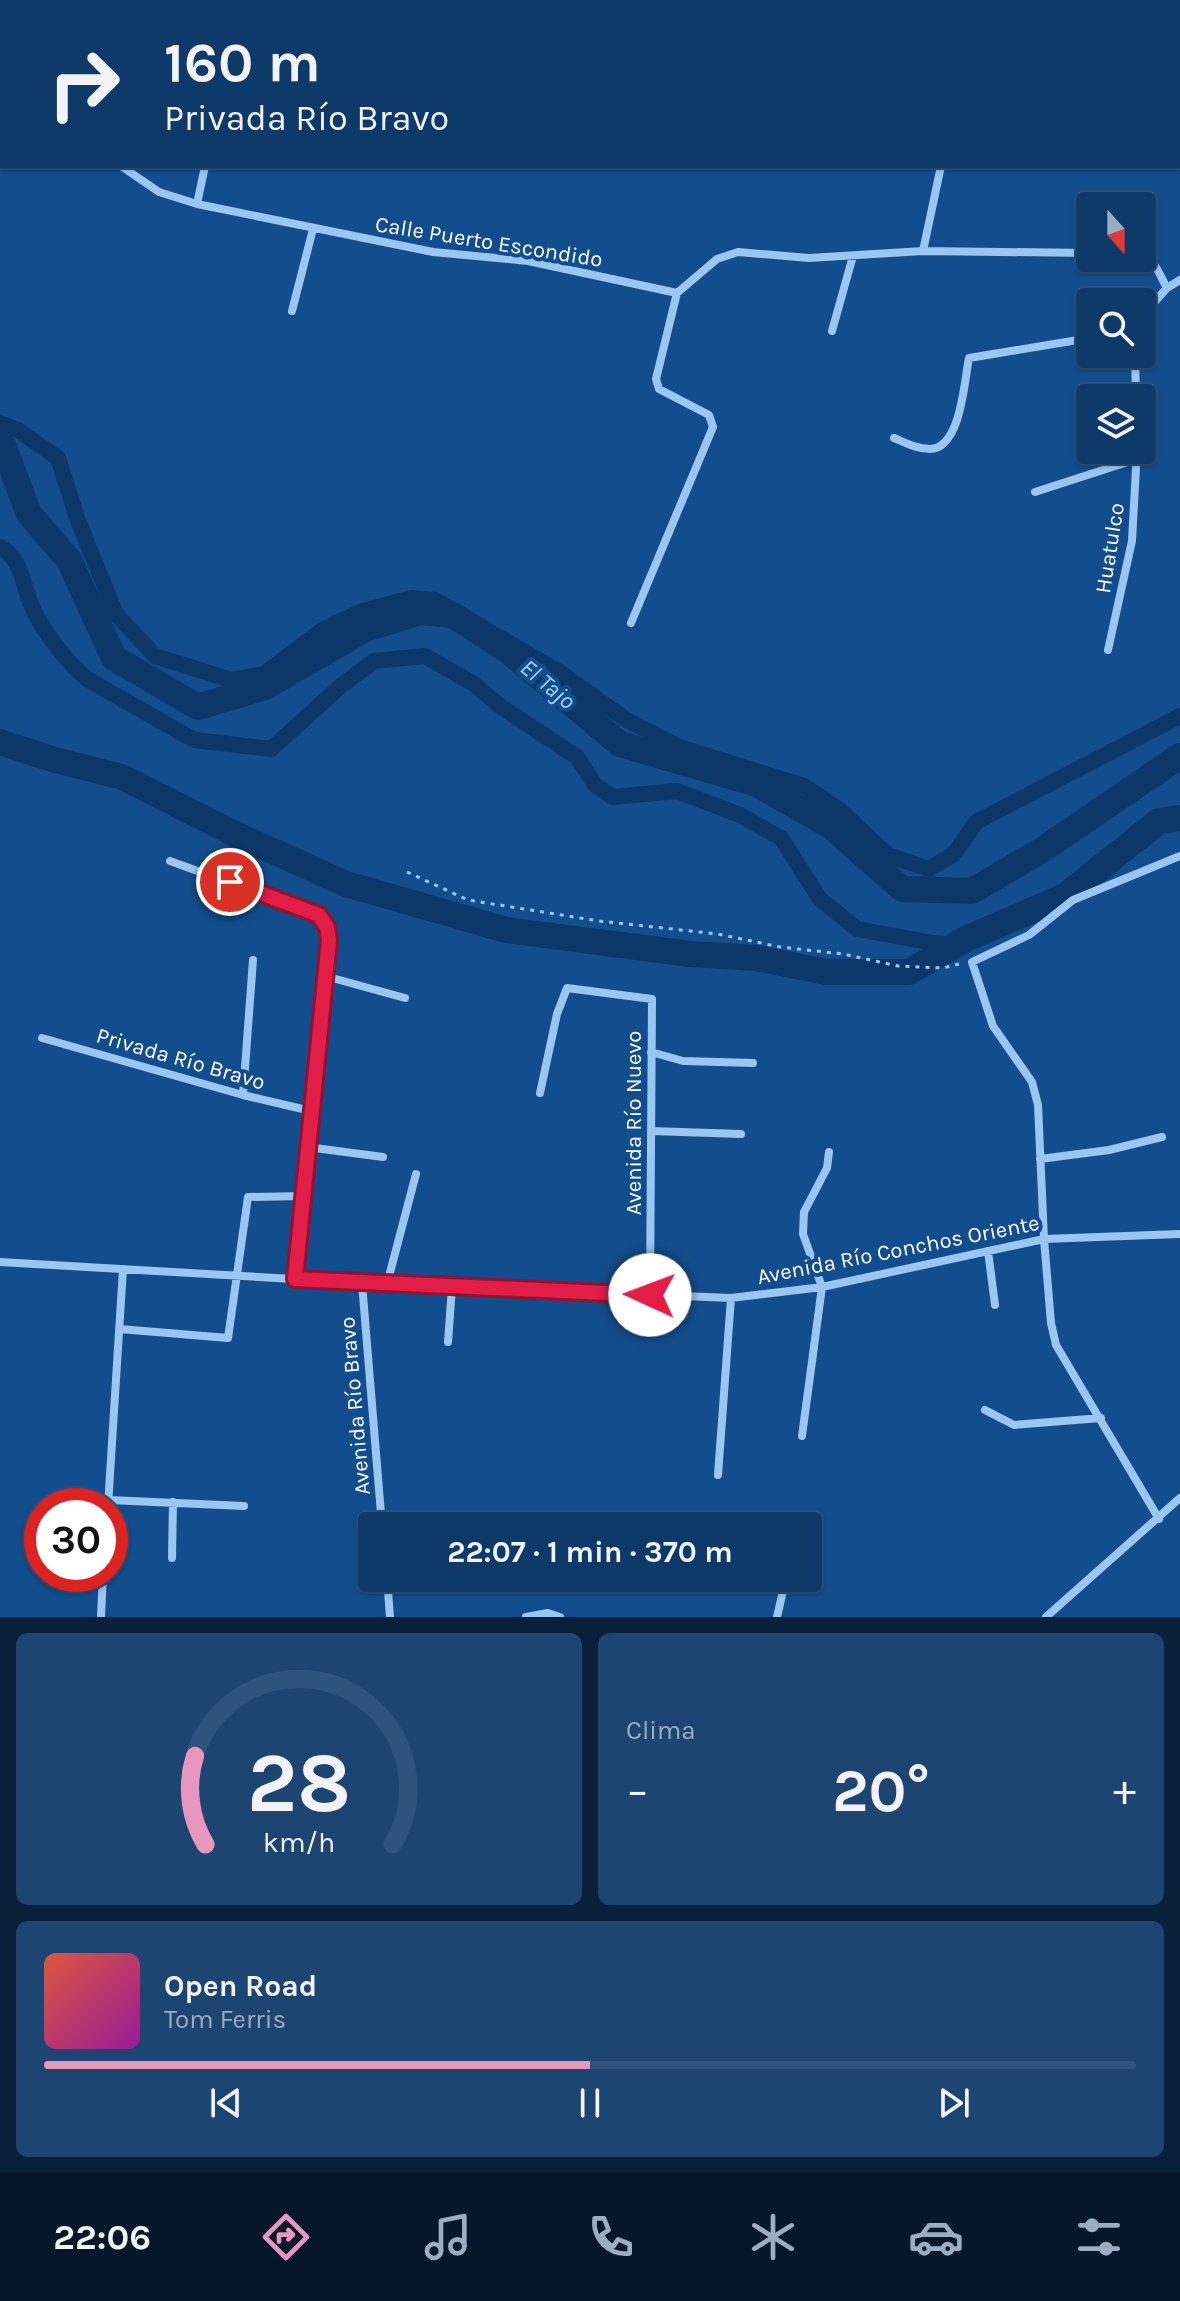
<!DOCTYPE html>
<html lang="es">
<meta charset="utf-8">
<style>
:root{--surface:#0e3a6a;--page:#1c4572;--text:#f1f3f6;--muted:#9badc1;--line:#2e547e;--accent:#e797bd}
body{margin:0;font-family:Karla,sans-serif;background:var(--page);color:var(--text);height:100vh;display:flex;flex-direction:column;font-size:30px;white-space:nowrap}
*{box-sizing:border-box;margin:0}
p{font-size:26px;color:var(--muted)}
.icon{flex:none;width:44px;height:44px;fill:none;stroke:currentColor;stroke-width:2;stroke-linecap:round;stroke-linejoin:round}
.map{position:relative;height:1617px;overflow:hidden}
.sheet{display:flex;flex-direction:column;gap:16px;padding:16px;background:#08203a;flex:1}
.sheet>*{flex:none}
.banner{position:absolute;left:0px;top:0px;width:1180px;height:168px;box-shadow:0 2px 6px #0004,0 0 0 2px var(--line);background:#0e3a6a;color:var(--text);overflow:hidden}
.needle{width:52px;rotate:159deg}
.controls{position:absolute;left:1076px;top:192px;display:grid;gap:16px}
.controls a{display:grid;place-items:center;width:80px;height:80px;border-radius:8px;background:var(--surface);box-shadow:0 2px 6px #0004,0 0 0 2px var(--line);font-size:40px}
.speed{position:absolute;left:24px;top:1488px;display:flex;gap:16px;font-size:40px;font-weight:700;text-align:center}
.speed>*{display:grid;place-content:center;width:104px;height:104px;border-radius:50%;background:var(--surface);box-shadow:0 2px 6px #0004,0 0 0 2px var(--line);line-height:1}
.speed .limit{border:12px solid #d22;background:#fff;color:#111}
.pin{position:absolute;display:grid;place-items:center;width:68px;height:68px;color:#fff;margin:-34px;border:4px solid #fff;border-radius:50%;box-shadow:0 2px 8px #0007}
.me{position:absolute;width:88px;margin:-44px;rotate:272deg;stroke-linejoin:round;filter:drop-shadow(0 0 6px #0008)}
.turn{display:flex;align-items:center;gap:28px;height:168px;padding:0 32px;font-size:36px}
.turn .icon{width:104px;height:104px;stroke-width:2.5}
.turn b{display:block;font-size:56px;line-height:68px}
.big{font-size:60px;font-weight:700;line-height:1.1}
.sheet .tile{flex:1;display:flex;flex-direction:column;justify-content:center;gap:12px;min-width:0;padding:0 28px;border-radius:12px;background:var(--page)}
.sheet .dial{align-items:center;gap:0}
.dial svg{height:208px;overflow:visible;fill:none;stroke:var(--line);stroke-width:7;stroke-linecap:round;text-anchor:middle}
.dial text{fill:var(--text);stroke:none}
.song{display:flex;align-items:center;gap:24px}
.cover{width:96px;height:96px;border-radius:12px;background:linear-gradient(135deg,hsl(10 70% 55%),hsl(300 70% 35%))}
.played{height:8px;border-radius:4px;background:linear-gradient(90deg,var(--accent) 50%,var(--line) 50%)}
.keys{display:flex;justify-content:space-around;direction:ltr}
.heat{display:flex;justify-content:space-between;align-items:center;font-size:44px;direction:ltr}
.sheet .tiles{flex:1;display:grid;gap:16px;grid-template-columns:1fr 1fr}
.tile:last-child{grid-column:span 2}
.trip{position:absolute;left:358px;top:1512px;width:464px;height:80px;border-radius:8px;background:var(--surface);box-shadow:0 2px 6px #0004,0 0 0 2px var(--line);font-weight:700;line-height:80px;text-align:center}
.tab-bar{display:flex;height:128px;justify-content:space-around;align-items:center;background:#06172a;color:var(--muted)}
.tab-bar .icon{width:56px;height:56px}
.tab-bar .on{color:var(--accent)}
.tab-bar b{font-size:36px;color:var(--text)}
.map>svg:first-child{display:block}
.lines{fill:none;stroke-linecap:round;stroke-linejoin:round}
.canal{stroke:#0b3869;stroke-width:16}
.river{stroke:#0b3869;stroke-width:26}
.path{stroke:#9ac6f2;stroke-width:3;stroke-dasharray:4 6;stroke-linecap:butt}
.street{stroke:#9ac6f2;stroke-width:8}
.route-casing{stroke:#92132f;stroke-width:20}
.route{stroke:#e11d48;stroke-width:14}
.labels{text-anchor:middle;stroke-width:8;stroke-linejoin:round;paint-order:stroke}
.street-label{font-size:22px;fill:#fff;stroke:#124d8d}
.water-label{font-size:24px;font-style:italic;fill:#a6d0f9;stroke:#124d8d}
</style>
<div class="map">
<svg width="1180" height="1617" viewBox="0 0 1180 1617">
<rect width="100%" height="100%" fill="#124d8d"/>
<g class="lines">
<path class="canal" d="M 0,423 L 18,430 L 58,458 L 77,518 L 116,614 L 155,656 L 231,680 L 264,674 L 321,631 L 362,611 L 412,598 L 435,600 L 561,673 L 625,719 L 679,747 L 804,786 L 841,811 L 888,855 L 929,869 L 954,854 L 976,822 L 1180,716
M 0,547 C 23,558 23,590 34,611 C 45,634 68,663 87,679 L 194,740 L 271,749 L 342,685 L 374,661 L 425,656 L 474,684 L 500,706 L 577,757 L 595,785 L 613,797 L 677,791 L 740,815 L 781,838 L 820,899 L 857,929 L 933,943 L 956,945"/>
<path class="river" d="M 0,445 L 4,447 L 29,514 L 69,560 L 114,658 L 198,707 L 265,687 L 365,629 L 420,612 L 453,615 L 507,650 L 620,744 L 757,784 L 832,827 L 902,889 L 972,891 L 1042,850 L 1180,756
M 0,742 L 55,760 L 122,777 L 235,834 L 346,884 L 506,930 L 690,954 L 756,958 L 826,972 L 909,972 L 966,939 L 1065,896 L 1159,821 L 1180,818"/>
<path class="path" d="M 717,0 L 722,2
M 407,872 L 468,900 L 599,921 L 718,934 L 780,947 L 843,954 L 898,966 L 943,968 L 963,963"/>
<path class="street" d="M 342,0 L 349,2
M 237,2 L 238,0
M 471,2 L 472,0
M 980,2 L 980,0
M 1178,141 L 1180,141
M 0,149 L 2,149
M 121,166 L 159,192 L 197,204 L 433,252 L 528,261 L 677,293 L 717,259 L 738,252 L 809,258 L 923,251 L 1090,253
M 197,204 L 205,166
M 923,251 L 941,166
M 1142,255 C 1156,261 1160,276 1167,288
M 292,311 L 313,229
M 1142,316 L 1167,288 L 1180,280
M 832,331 L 853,256
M 1135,354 L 1136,398
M 894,438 C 906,443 917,449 930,449 C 961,448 964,382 969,358 L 1090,338
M 1035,492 L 1137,459
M 631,623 L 713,427 L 709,415 L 659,389 L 656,379 L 677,293
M 1108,650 L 1132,541 L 1137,450
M 170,861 L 319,915 L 327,927 L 329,940 L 295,1279
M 325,976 L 405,998
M 42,1038 L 243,1095 L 311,1111
M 651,1052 L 683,1061 L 753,1063
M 540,1093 L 557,1014 L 567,988 L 652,999 L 650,1295
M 243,1095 L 253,960
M 651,1131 L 741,1134
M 307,1147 L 383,1157
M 1040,1159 L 1109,1150 L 1162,1137
M 988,1251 L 995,1305
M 0,1262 L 362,1283 L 731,1298 L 822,1287 L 1044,1239 L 1180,1234
M 362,1283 L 382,1526
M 387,1284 L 416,1174
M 120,1329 L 228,1338 L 248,1197 L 303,1196
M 448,1342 L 452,1287
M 985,1410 L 1014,1425 L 1101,1418
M 802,1436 L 822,1287 L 803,1234 L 804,1212 L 827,1168 L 829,1152
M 718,1475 L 731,1298
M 108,1500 L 244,1506
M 108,1506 L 123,1269
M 1159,1519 L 1056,1345 L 1051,1323 L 1044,1239 L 1038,1105 L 1032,1082 L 993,1026 L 972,962 L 1029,935 L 1073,900 L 1180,856
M 802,1526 L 803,1522
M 172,1558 L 173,1502
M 387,1578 L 390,1617
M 101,1617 L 103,1574
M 526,1617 L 548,1613 L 560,1617
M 777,1617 L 786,1578
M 1046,1617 L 1180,1498"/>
</g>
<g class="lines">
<g class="route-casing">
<path id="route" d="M 230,882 L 319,915 L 327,927 L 329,940 L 295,1279 L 650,1295"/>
</g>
<use href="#route" class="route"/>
</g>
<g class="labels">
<g class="street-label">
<text transform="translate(489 241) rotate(9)" y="8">Calle Puerto Escondido</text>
<text transform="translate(1109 548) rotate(-81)" y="8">Huatulco</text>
<text transform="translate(181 1058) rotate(16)" y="8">Privada Río Bravo</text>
<text transform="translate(633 1123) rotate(-90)" y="8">Avenida Río Nuevo</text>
<text transform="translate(898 1249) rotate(-11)" y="8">Avenida Río Conchos Oriente</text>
<text transform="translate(354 1406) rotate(-95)" y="8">Avenida Río Bravo</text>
</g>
<g class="water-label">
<text transform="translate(548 684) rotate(40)" y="8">El Tajo</text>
</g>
</g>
</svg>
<div class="controls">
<a><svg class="needle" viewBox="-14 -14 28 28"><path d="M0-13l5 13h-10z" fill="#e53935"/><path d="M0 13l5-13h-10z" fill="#9badc1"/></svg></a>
<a><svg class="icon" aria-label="search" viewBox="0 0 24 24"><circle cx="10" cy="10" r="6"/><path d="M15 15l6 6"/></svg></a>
<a><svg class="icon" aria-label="layers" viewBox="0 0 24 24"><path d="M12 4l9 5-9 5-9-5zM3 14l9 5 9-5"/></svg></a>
</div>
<div class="speed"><div class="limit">30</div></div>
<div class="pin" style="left:230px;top:882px;background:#d93025"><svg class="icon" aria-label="arrive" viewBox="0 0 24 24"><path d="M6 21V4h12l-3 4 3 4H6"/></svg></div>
<svg class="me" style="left:650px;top:1295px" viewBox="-20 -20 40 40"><circle r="19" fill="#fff"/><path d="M0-13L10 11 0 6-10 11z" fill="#e11d48"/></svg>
<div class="trip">22:07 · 1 min · 370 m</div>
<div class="banner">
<div class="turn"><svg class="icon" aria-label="right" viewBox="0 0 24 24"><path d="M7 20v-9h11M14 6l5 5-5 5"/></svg><div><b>160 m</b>Privada Río Bravo</div></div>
</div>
</div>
<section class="sheet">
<div class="tiles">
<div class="tile dial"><svg viewBox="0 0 100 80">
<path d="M14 69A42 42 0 1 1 86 69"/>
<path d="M14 69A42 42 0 0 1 10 35" stroke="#e797bd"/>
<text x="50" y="56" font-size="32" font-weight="700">28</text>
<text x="50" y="72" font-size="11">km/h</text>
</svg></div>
<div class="tile"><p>Clima</p>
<div class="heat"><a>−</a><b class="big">20°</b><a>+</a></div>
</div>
<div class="tile">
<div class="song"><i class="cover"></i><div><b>Open Road</b><p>Tom Ferris</p></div></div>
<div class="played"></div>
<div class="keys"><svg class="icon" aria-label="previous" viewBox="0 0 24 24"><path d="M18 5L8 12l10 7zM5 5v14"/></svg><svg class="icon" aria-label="pause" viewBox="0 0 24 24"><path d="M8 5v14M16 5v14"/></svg><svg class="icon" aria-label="next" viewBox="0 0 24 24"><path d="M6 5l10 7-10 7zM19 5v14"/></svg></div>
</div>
</div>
</section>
<nav class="tab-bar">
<b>22:06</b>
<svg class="icon on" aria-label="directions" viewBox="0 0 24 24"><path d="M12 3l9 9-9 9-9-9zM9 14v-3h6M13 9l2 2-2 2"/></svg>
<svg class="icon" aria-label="music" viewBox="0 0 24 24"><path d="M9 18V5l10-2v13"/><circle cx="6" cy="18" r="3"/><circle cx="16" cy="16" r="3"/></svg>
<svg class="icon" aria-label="phone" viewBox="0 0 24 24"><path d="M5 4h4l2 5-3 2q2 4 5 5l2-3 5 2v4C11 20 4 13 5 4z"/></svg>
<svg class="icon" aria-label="climate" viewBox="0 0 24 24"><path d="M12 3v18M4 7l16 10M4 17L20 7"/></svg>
<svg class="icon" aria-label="car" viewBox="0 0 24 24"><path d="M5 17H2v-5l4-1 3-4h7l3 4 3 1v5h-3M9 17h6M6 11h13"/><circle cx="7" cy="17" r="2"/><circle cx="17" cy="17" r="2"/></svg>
<svg class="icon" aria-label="filters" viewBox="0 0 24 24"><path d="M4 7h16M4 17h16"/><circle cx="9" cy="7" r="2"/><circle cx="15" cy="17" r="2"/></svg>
</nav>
